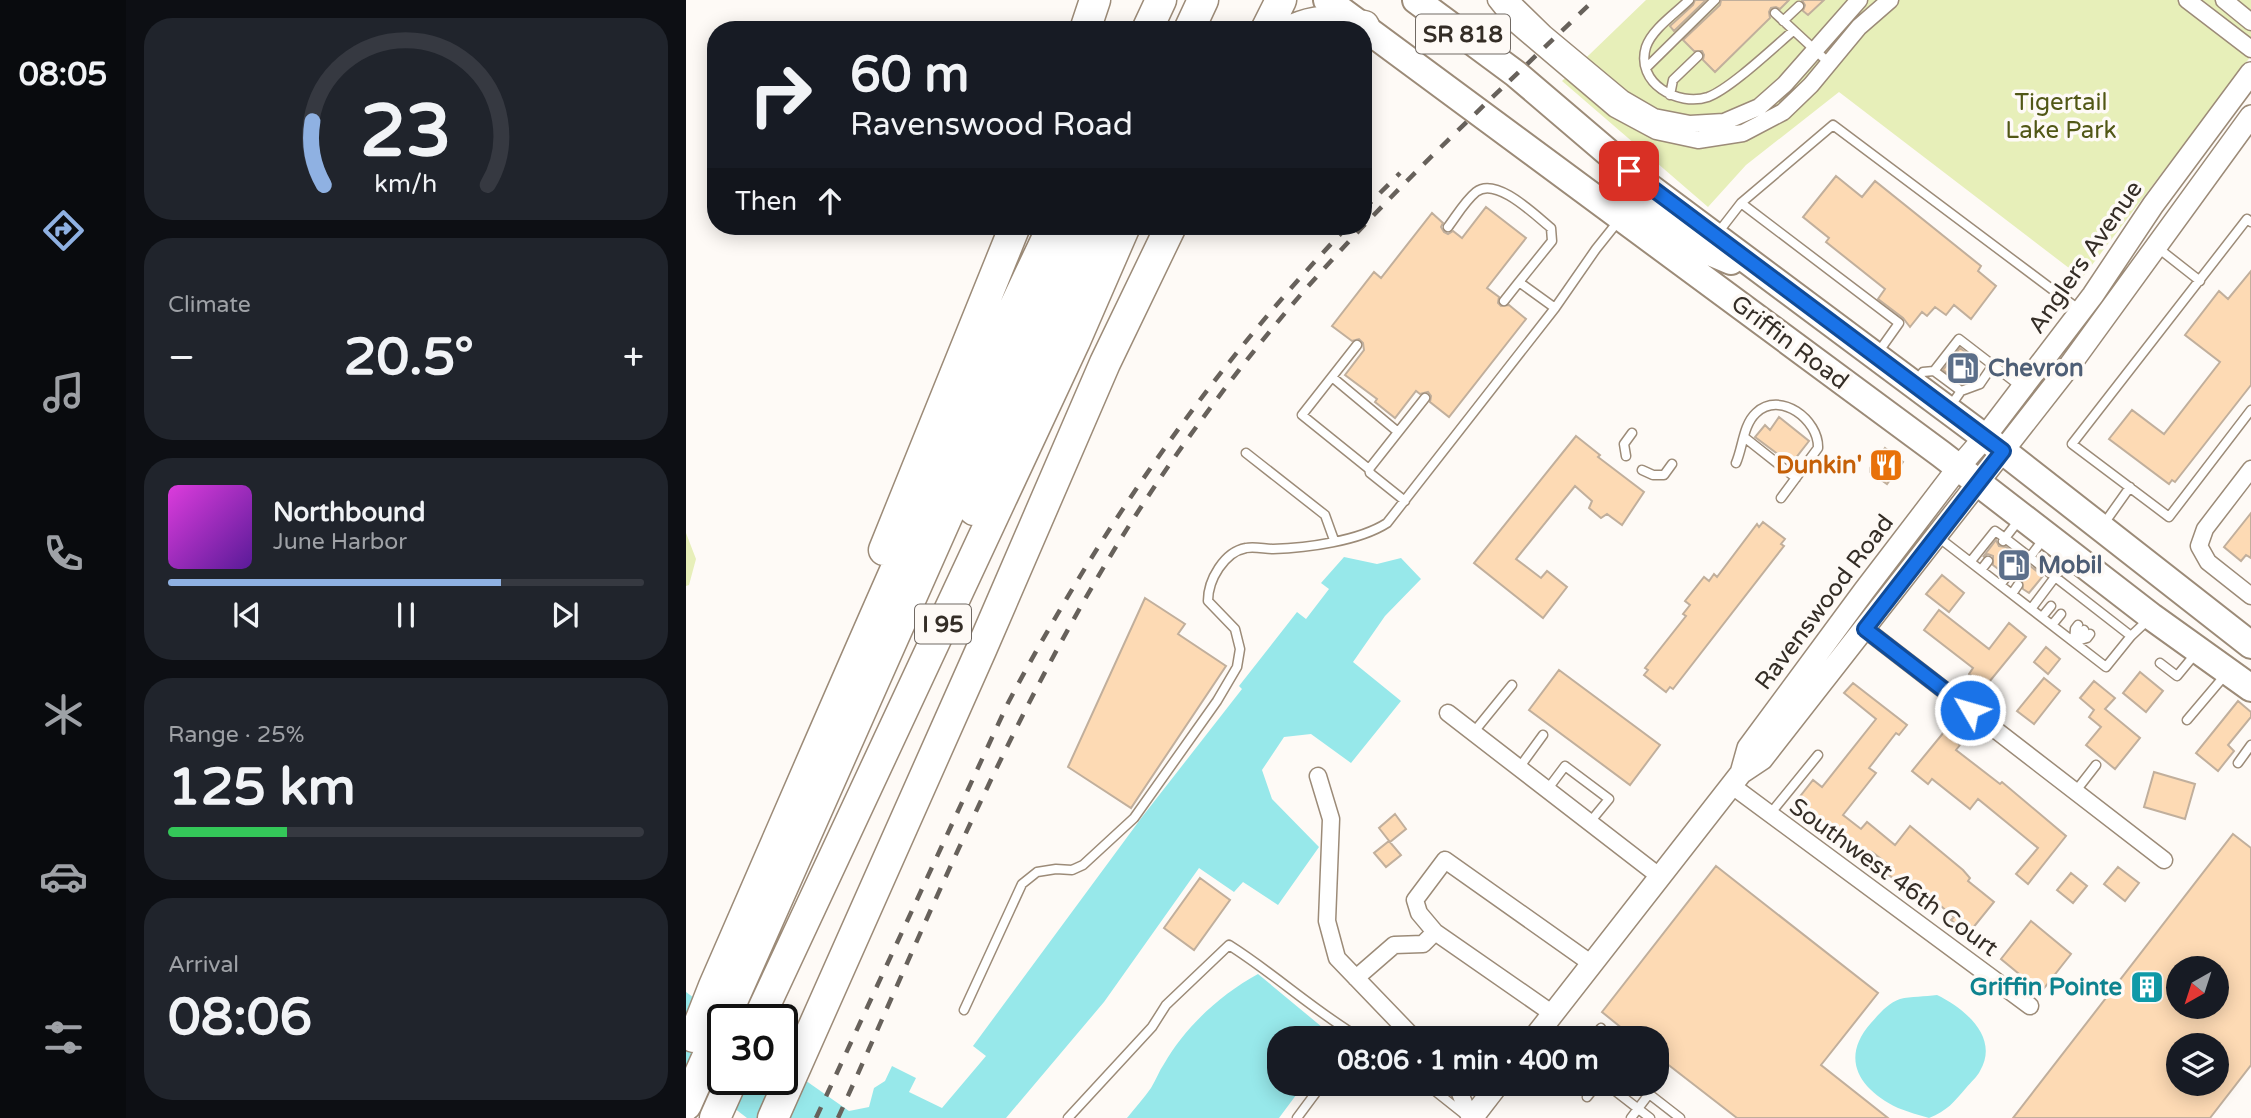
<!DOCTYPE html>
<meta charset="utf-8">
<style>
:root{--surface:#171b24;--page:#20242c;--text:#f1f3f6;--muted:#9ea1a6;--line:#363941;--accent:#8fb1e2}
body{margin:0;font-family:"Varela Round",sans-serif;background:var(--page);color:var(--text);height:100vh;display:flex;flex-direction:column;font-size:26px;white-space:nowrap}
*{box-sizing:border-box;margin:0}
p{font-size:23px;color:var(--muted)}
.icon{flex:none;width:38px;height:38px;fill:none;stroke:currentColor;stroke-width:2;stroke-linecap:round;stroke-linejoin:round}
.map{position:relative;flex:1;overflow:hidden}
.side{display:flex;flex-direction:column;gap:18px;padding:18px;background:#0d0f14;width:560px}
.side>*{flex:none}
.top-card{position:absolute;left:21px;top:21px;width:665px;height:214px;border-radius:28px;box-shadow:0 4px 18px #0003;background:#171b24;color:var(--text);overflow:hidden}
.needle{width:46px;rotate:219deg}
.buttons{position:absolute;left:1480px;top:956px;display:grid;gap:14px}
.buttons a{display:grid;place-items:center;width:63px;height:63px;border-radius:50%;background:var(--surface);box-shadow:0 4px 18px #0003;font-size:35px}
.speed{position:absolute;left:21px;top:1004px;display:flex;gap:14px;font-size:35px;font-weight:700;text-align:center}
.speed>*{display:grid;place-content:center;width:91px;height:91px;border-radius:50%;background:var(--surface);box-shadow:0 4px 18px #0003;line-height:1}
.speed .limit{border:4px solid #111;border-radius:10px;background:#fff;color:#111}
.pin{position:absolute;display:grid;place-items:center;width:60px;height:60px;color:#fff;margin:-30px;border-radius:14px;box-shadow:0 4px 10px #0006}
.me{position:absolute;width:77px;margin:-38px;rotate:308deg;stroke-linejoin:round;filter:drop-shadow(0 0 5px #0008)}
.turn{display:flex;align-items:center;gap:24px;height:147px;padding:0 28px;font-size:32px}
.turn .icon{width:91px;height:91px;stroke-width:2.5}
.turn b{display:block;font-size:49px;line-height:60px}
.then{display:flex;align-items:center;height:66px;padding:0 28px;background:#0003;gap:14px;font-size:26px}
.big{font-size:52px;font-weight:700;line-height:1.1}
.side .card{flex:1;display:flex;flex-direction:column;justify-content:center;gap:10px;min-width:0;padding:0 24px;border-radius:28px;background:var(--page)}
.side .dial{align-items:center;gap:0}
.dial svg{height:182px;overflow:visible;fill:none;stroke:var(--line);stroke-width:7;stroke-linecap:round;text-anchor:middle}
.dial text{fill:var(--text);stroke:none}
.song{display:flex;align-items:center;gap:21px}
.cover{width:84px;height:84px;border-radius:10px;background:linear-gradient(135deg,hsl(300 70% 55%),hsl(270 70% 35%))}
.played{height:7px;border-radius:4px;background:linear-gradient(90deg,var(--accent) 70%,var(--line) 70%)}
.keys{display:flex;justify-content:space-around;direction:ltr}
.heat{display:flex;justify-content:space-between;align-items:center;font-size:38px;direction:ltr}
.charge{height:10px;border-radius:5px;background:linear-gradient(90deg,#34c759 25%,var(--line) 0)}
.trip{position:absolute;left:581px;top:1026px;width:402px;height:70px;border-radius:28px;background:var(--surface);box-shadow:0 4px 18px #0003;font-weight:700;line-height:70px;text-align:center}
main{display:flex;flex:1;min-height:0}
.tabs{display:flex;flex-direction:column;width:126px;justify-content:space-around;align-items:center;background:#090b0e;color:var(--muted)}
.tabs .icon{width:49px;height:49px}
.tabs .active{color:var(--accent)}
.tabs b{font-size:32px;color:var(--text)}
.map>svg:first-child{display:block}
.green{fill:#e7efb9}
.water{fill:#97e8ea}
.building{fill:#fddab4;stroke:#c1af9c;stroke-width:2;fill-rule:evenodd}
.lines{fill:none;stroke-linecap:round;stroke-linejoin:round}
.service-casing{stroke:#9c8b78;stroke-width:11}
.minor-casing{stroke:#9c8b78;stroke-width:19}
.tertiary-casing{stroke:#9c8b78;stroke-width:24}
.primary-casing{stroke:#9c8b78;stroke-width:30}
.motorway-casing{stroke:#9c8b78;stroke-width:33}
.service{stroke:#fff;stroke-width:8}
.minor{stroke:#fff;stroke-width:16}
.tertiary{stroke:#fff;stroke-width:21}
.primary{stroke:#fff;stroke-width:26}
.motorway{stroke:#fff;stroke-width:30}
.rail{stroke:#67615b;stroke-width:4.5;stroke-dasharray:12 12;stroke-linecap:butt}
.route-casing{stroke:#114b97;stroke-width:18}
.route{stroke:#1a73e8;stroke-width:12}
.labels{text-anchor:middle;stroke-width:7;stroke-linejoin:round;paint-order:stroke}
.shield{fill:#fefaf6;stroke:#716a64;stroke-width:2}
.shield-label{font-size:23px;font-weight:bold;fill:#342d26}
.park-label{font-size:24px;fill:#515716;stroke:#fefaf6}
.street-label{font-size:24px;fill:#342d26;stroke:#fefaf6}
.service-label{font-size:24px;font-weight:bold;fill:#4e5e75;stroke:#fefaf6;text-anchor:start}
.food-label{font-size:24px;font-weight:bold;fill:#c56008;stroke:#fefaf6;text-anchor:end}
.culture-label{font-size:24px;font-weight:bold;fill:#0d838f;stroke:#fefaf6;text-anchor:end}
</style>
<main>
<nav class="tabs">
<b>08:05</b>
<svg class="icon active" aria-label="directions" viewBox="0 0 24 24"><path d="M12 3l9 9-9 9-9-9zM9 14v-3h6M13 9l2 2-2 2"/></svg>
<svg class="icon" aria-label="music" viewBox="0 0 24 24"><path d="M9 18V5l10-2v13"/><circle cx="6" cy="18" r="3"/><circle cx="16" cy="16" r="3"/></svg>
<svg class="icon" aria-label="phone" viewBox="0 0 24 24"><path d="M5 4h4l2 5-3 2q2 4 5 5l2-3 5 2v4C11 20 4 13 5 4z"/></svg>
<svg class="icon" aria-label="climate" viewBox="0 0 24 24"><path d="M12 3v18M4 7l16 10M4 17L20 7"/></svg>
<svg class="icon" aria-label="car" viewBox="0 0 24 24"><path d="M5 17H2v-5l4-1 3-4h7l3 4 3 1v5h-3M9 17h6M6 11h13"/><circle cx="7" cy="17" r="2"/><circle cx="17" cy="17" r="2"/></svg>
<svg class="icon" aria-label="filters" viewBox="0 0 24 24"><path d="M4 7h16M4 17h16"/><circle cx="9" cy="7" r="2"/><circle cx="15" cy="17" r="2"/></svg>
</nav>
<section class="side">
<div class="card dial"><svg viewBox="0 0 100 80">
<path d="M14 69A42 42 0 1 1 86 69"/>
<path d="M14 69A42 42 0 0 1 9 41" stroke="#8fb1e2"/>
<text x="50" y="56" font-size="32" font-weight="700">23</text>
<text x="50" y="72" font-size="11">km/h</text>
</svg></div>
<div class="card"><p>Climate</p>
<div class="heat"><a>−</a><b class="big">20.5°</b><a>+</a></div>
</div>
<div class="card">
<div class="song"><i class="cover"></i><div><b>Northbound</b><p>June Harbor</p></div></div>
<div class="played"></div>
<div class="keys"><svg class="icon" aria-label="previous" viewBox="0 0 24 24"><path d="M18 5L8 12l10 7zM5 5v14"/></svg><svg class="icon" aria-label="pause" viewBox="0 0 24 24"><path d="M8 5v14M16 5v14"/></svg><svg class="icon" aria-label="next" viewBox="0 0 24 24"><path d="M6 5l10 7-10 7zM19 5v14"/></svg></div>
</div>
<div class="card"><p>Range · 25%</p><b class="big">125 km</b><div class="charge"></div></div>
<div class="card"><p>Arrival</p><b class="big">08:06</b></div>
</section>
<div class="map">
<svg width="1565" height="1118" viewBox="0 0 1565 1118">
<rect width="100%" height="100%" fill="#fefaf6"/>
<path class="green" d="M 960,0 L 1565,0 L 1565,56 L 1396,278 L 1153,92 L 1060,165 L 1022,207 L 876,81 Z
M 0,533 L 10,559 L 3,585 L 0,586 Z"/>
<path class="water" d="M 658,557 L 691,564 L 715,558 L 735,579 L 699,616 L 667,662 L 715,701 L 665,763 L 625,734 L 598,737 L 576,770 L 586,799 L 633,847 L 592,905 L 557,882 L 548,892 L 513,868 L 418,1002 L 320,1118 L 61,1118 L 0,1071 L 0,992 L 38,1020 L 37,1080 L 96,1080 L 96,1064 L 163,1111 L 183,1107 L 188,1088 L 199,1081 L 206,1066 L 230,1078 L 223,1092 L 256,1108 L 300,1056 L 287,1046 L 456,817 L 556,689 L 553,686 L 611,612 L 620,619 L 643,589 L 635,583 Z
M 572,974 L 648,1037 L 593,1038 L 593,1083 L 619,1083 L 593,1118 L 441,1118 C 449,1108 458,1098 465,1088 C 470,1080 473,1071 478,1064 C 500,1026 534,995 572,974 Z
M 1251,995 C 1278,1008 1314,1037 1294,1071 C 1291,1077 1285,1082 1280,1088 C 1268,1102 1261,1111 1243,1118 C 1233,1115 1222,1112 1212,1108 C 1174,1090 1153,1059 1185,1023 C 1192,1015 1202,1003 1214,999 C 1225,996 1239,997 1251,995 Z"/>
<path class="building" d="M 1009,0 L 1020,0 L 988,31 L 984,26 L 1007,5 Z
M 1035,0 L 1103,0 L 1094,9 L 1090,7 L 1085,8 L 1083,12 L 1084,18 L 1029,72 L 1017,60 L 1018,55 L 1016,51 L 1008,51 L 997,40 L 1034,5 Z
M 1116,0 L 1138,0 L 1122,15 L 1117,11 L 1119,5 Z
M 1150,176 L 1176,197 L 1189,181 L 1295,266 L 1292,271 L 1310,286 L 1285,319 L 1268,305 L 1260,315 L 1249,307 L 1241,316 L 1236,312 L 1224,327 L 1217,318 L 1192,299 L 1199,289 L 1140,242 L 1143,238 L 1117,217 Z
M 800,207 L 840,238 L 801,288 L 813,297 L 812,303 L 815,306 L 823,305 L 840,319 L 763,417 L 744,402 L 745,396 L 742,392 L 734,394 L 730,391 L 709,418 L 689,402 L 691,399 L 659,375 L 678,350 L 677,343 L 673,339 L 666,341 L 646,326 L 688,272 L 695,278 L 746,213 L 757,223 L 755,227 L 758,232 L 762,234 L 767,231 L 776,238 Z
M 1565,271 L 1565,385 L 1489,482 L 1486,480 L 1483,484 L 1423,439 L 1446,410 L 1478,434 L 1534,362 L 1499,335 L 1533,291 L 1542,299 Z
M 1274,348 L 1291,361 L 1285,370 L 1276,371 L 1274,375 L 1277,380 L 1275,383 L 1257,370 Z
M 1093,417 L 1123,441 L 1105,464 L 1069,437 L 1079,425 L 1084,430 Z
M 890,436 L 914,455 L 912,457 L 958,492 L 936,525 L 921,514 L 915,518 L 903,508 L 906,501 L 889,486 L 830,559 L 855,578 L 861,571 L 881,587 L 857,618 L 788,563 Z
M 1199,448 L 1217,462 L 1201,484 L 1184,472 L 1184,468 Z
M 1565,513 L 1565,558 L 1560,555 L 1555,561 L 1538,547 Z
M 1077,522 L 1099,539 L 1095,544 L 1098,546 L 987,689 L 984,687 L 980,692 L 958,675 L 962,670 L 959,668 L 1000,616 L 997,614 L 1004,605 L 999,601 L 1018,577 L 1023,581 L 1028,574 L 1031,577 L 1071,524 L 1073,527 Z
M 1310,540 L 1313,546 L 1320,547 L 1357,576 L 1343,593 L 1337,589 L 1336,580 L 1326,580 L 1327,574 L 1324,570 L 1316,572 L 1307,565 L 1307,556 L 1302,554 L 1297,557 Z
M 1256,575 L 1278,593 L 1263,612 L 1240,594 Z
M 459,598 L 499,624 L 492,634 L 540,666 L 445,808 L 382,767 Z
M 1253,610 L 1303,649 L 1323,623 L 1340,637 L 1299,687 L 1283,674 L 1287,668 L 1238,630 Z
M 1360,647 L 1374,659 L 1362,674 L 1348,662 Z
M 873,670 L 974,745 L 944,785 L 843,710 Z
M 1454,672 L 1477,691 L 1460,712 L 1437,693 Z
M 1358,678 L 1374,691 L 1348,724 L 1331,711 Z
M 1408,681 L 1429,698 L 1419,709 L 1454,738 L 1429,769 L 1400,745 L 1415,727 L 1403,717 L 1408,710 L 1394,698 Z
M 1167,683 L 1221,725 L 1213,735 L 1210,733 L 1183,768 L 1190,773 L 1157,815 L 1175,829 L 1181,822 L 1209,845 L 1224,826 L 1277,870 L 1284,878 L 1282,881 L 1308,902 L 1282,934 L 1265,920 L 1268,917 L 1225,881 L 1218,878 L 1213,883 L 1199,872 L 1204,866 L 1186,852 L 1181,858 L 1140,825 L 1138,828 L 1108,804 L 1127,780 L 1136,787 L 1190,719 L 1158,693 Z
M 1552,701 L 1565,712 L 1565,717 L 1542,745 L 1548,751 L 1532,771 L 1510,753 Z
M 1258,732 L 1274,745 L 1270,750 L 1314,784 L 1316,782 L 1380,836 L 1342,884 L 1330,874 L 1352,848 L 1292,799 L 1284,809 L 1246,779 L 1242,784 L 1226,771 Z
M 1468,772 L 1509,784 L 1499,819 L 1458,807 Z
M 709,814 L 720,829 L 704,842 L 693,828 Z
M 1547,834 L 1565,848 L 1565,1065 L 1524,1118 L 1327,1118 ZM 1493,968 L 1531,968 L 1531,1006 L 1493,1006 ZM 1493,1045 L 1531,1045 L 1531,1083 L 1493,1083 Z
M 703,841 L 715,855 L 700,867 L 688,853 Z
M 1030,866 L 1192,993 L 1135,1065 L 1202,1118 L 1051,1118 L 971,1056 L 971,1038 L 948,1038 L 916,1012 Z
M 1432,867 L 1453,883 L 1439,901 L 1418,884 Z
M 1385,873 L 1401,886 L 1387,903 L 1371,890 Z
M 514,878 L 544,900 L 508,950 L 478,928 Z
M 1345,921 L 1385,954 L 1355,992 L 1315,959 Z"/>
<g class="lines">
<g class="service-casing">
<path id="service" d="M 1003,0 C 990,13 966,29 960,47 C 949,83 992,107 1022,97 C 1044,89 1087,48 1107,31
M 1089,13 L 1143,63
M 1097,21 L 1113,6
M 961,67 L 1029,0
M 984,95 L 987,80 L 1012,56
M 1055,203 L 1213,323 L 1191,354
M 1565,222 L 1561,219 L 1386,444 L 1483,517 L 1565,410
M 762,227 C 771,215 779,201 790,192 C 810,176 849,215 865,228 L 866,241 L 833,282 L 869,308
M 1031,234 L 1055,203 L 1147,125 L 1395,311
M 1472,248 L 1514,281
M 818,301 L 833,282
M 671,345 L 616,415 L 683,469 L 739,398
M 1281,375 L 1294,384
M 646,377 L 712,432
M 1229,382 L 1237,372 L 1248,371
M 1275,391 L 1294,384 L 1307,365
M 1263,408 L 1275,391 L 1248,371 L 1273,339 L 1334,386
M 1058,437 L 1110,478
M 560,453 L 639,515 L 648,540
M 940,456 L 938,444 L 946,433
M 1050,463 C 1057,447 1057,425 1070,413 C 1094,390 1133,420 1132,448 L 1095,498
M 683,469 L 684,473 L 719,501
M 956,470 L 967,475 L 978,475 L 986,464
M 1417,525 L 1444,487
M 1252,537 L 1420,667 L 1445,636 L 1463,619
M 1317,541 L 1319,538 L 1445,636
M 1344,557 L 1359,537
M 1285,561 L 1309,531 L 1319,538 L 1333,520
M 1295,570 L 1302,561
M 1314,585 L 1321,576
M 1326,594 L 1332,585
M 1345,609 L 1384,557
M 1356,617 L 1365,606
M 1366,625 L 1375,614
M 1388,642 L 1389,629 L 1392,625
M 1388,642 L 1401,638 L 1404,634
M 1388,642 L 1398,630
M 1474,663 L 1491,676 L 1510,653
M 1501,720 L 1540,674
M 787,733 L 826,685
M 1552,763 L 1565,745
M 833,768 L 857,735
M 861,790 L 879,766 L 923,799 L 904,822
M 1389,792 L 1410,765
M 1084,814 L 1132,755
M 278,1010 L 336,884 L 351,872 L 370,869 L 386,870 L 397,865 L 448,818 L 531,701 L 551,667 L 554,649 L 549,629 L 522,601 C 522,580 538,552 560,548 C 568,546 579,549 587,549 C 621,548 673,541 701,523 L 869,308 L 910,249 L 934,219
M 907,1038 L 915,1028
M 739,1083 L 778,1114
M 919,1083 L 964,1118
M 949,1083 L 994,1118
M 901,1097 L 912,1083
M 382,1118 L 466,1027 L 480,1005 L 543,945 C 589,974 627,1010 674,1038
M 611,1118 L 637,1083
M 945,1118 L 963,1094"/>
</g>
<g class="minor-casing">
<path id="minor" d="M 810,0 L 830,25 L 929,109 L 970,131 L 1012,140 L 1057,133 L 1097,112 L 1125,85 L 1173,27 L 1204,0
M 824,0 L 859,34 L 937,99 L 968,117 L 1004,124 L 1038,122 L 1073,107 L 1099,84 L 1173,0
M 1501,0 L 1565,49
M 1538,0 L 1565,22
M 1565,469 L 1519,529 L 1513,546 L 1522,562 L 1565,596
M 1179,629 L 1478,860
M 762,713 L 973,876
M 632,776 L 645,819 L 641,921 L 651,958 L 728,1038
M 1045,785 L 1344,1006
M 749,932 L 867,1014
M 670,978 L 708,945 L 737,944 L 749,932 L 733,913 L 729,900 L 759,860 L 906,964
M 770,1083 L 784,1118"/>
</g>
<g class="tertiary-casing">
<path id="tertiary" d="M 1055,773 L 1062,748 L 1178,591 L 1272,468 L 1298,438 L 1407,295 L 1467,205 L 1565,73
M 848,1038 L 1055,773 L 1076,759 L 1384,365 L 1565,116
M 786,1118 L 813,1083"/>
</g>
<g class="primary-casing">
<path id="primary" d="M 641,0 L 1255,454 L 1466,617 L 1565,688
M 730,0 L 830,74 L 959,184 L 1317,451 L 1565,645
M 936,217 L 944,210 L 952,210 L 964,214 L 1012,247 L 1045,261"/>
</g>
<g class="motorway-casing">
<path id="motorway" d="M 399,30 L 409,0
M 461,30 L 475,0
M 503,30 L 517,0
M 580,30 L 595,0
M 606,30 C 636,17 647,22 678,26
M 288,510 L 415,226
M 198,550 L 329,226
M 72,1020 L 389,341 L 439,226
M 8,1037 L 28,986 C 139,732 247,476 367,226
M 0,1105 L 390,226
M 29,1118 L 46,1080
M 87,1118 L 295,650 L 419,363 L 485,226"/>
</g>
<use href="#service" class="service"/>
<use href="#minor" class="minor"/>
<use href="#tertiary" class="tertiary"/>
<use href="#primary" class="primary"/>
<use href="#motorway" class="motorway"/>
<path class="rail" d="M 677,210 L 714,173
M 130,1118 L 322,703 C 414,529 526,368 662,226
M 152,1118 C 256,888 354,642 503,437 C 547,376 594,316 645,261 C 728,169 819,86 908,0"/>
</g>
<g class="lines">
<g class="route-casing">
<path id="route" d="M 943,171 L 1317,451 L 1179,629 L 1284,710"/>
</g>
<use href="#route" class="route"/>
</g>
<defs>
<g id="fuel-square" transform="scale(1.75)"><rect x="-9" y="-9" width="18" height="18" rx="4" fill="#5c6f8a" stroke="#fefaf6"/><path d="M-5.5-6h7V0h2V4h1.3V-2.5L3-4.5l.8-.8L6-3V5H2.5V1h-1V6h-7ZM-4.2-4.7v3.2H.2V-4.7Z" fill="#fff"/></g>
<g id="restaurant-square" transform="scale(1.75)"><rect x="-9" y="-9" width="18" height="18" rx="4" fill="#e8710a" stroke="#fefaf6"/><path d="M-5-6h1v4h1v-4h1v4h1v-4h1v5L-1.5 .5V6h-2V.5L-5-1ZM5-6V6H3V1.5H1.5Q1.5-4 5-6Z" fill="#fff"/></g>
<g id="building-square" transform="scale(1.75)"><rect x="-9" y="-9" width="18" height="18" rx="4" fill="#0f9aa8" stroke="#fefaf6"/><path d="M-4-6H4V6H1V3H-1V6H-4ZM-2.5-4.3h1.7v1.8h-1.7ZM.8-4.3h1.7v1.8H.8ZM-2.5-1h1.7V.8h-1.7ZM.8-1h1.7V.8H.8Z" fill="#fff"/></g>
</defs>
<g fill-rule="evenodd">
<use href="#fuel-square" x="1277" y="368"/>
<use href="#restaurant-square" x="1200" y="465"/>
<use href="#fuel-square" x="1328" y="565"/>
<use href="#building-square" x="1461" y="987"/>
</g>
<g class="labels">
<g class="shield">
<rect x="730" y="14.5" width="94" height="39" rx="5"/>
<rect x="229" y="604.5" width="56" height="39" rx="5"/>
</g>
<g class="shield-label">
<text x="777" y="42">SR 818</text>
<text x="257" y="632">I 95</text>
</g>
<g class="park-label">
<text x="1375" y="110">Tigertail<tspan x="1375" dy="28">Lake Park</tspan></text>
</g>
<g class="street-label">
<text transform="translate(1399 257) rotate(-55)" y="8">Anglers Avenue</text>
<text transform="translate(1104 342) rotate(37)" y="8">Griffin Road</text>
<text transform="translate(1138 602) rotate(-53)" y="8">Ravenswood Road</text>
<text transform="translate(1208 877) rotate(36)" y="8">Southwest 46th Court</text>
</g>
<g class="service-label">
<text x="1302" y="376">Chevron</text>
<text x="1352" y="573">Mobil</text>
</g>
<g class="food-label">
<text x="1176" y="473">Dunkin'</text>
</g>
<g class="culture-label">
<text x="1436" y="995">Griffin Pointe</text>
</g>
</g>
</svg>
<div class="buttons">
<a><svg class="needle" viewBox="-14 -14 28 28"><path d="M0-13l5 13h-10z" fill="#e53935"/><path d="M0 13l5-13h-10z" fill="#9ea1a6"/></svg></a>
<a><svg class="icon" aria-label="layers" viewBox="0 0 24 24"><path d="M12 4l9 5-9 5-9-5zM3 14l9 5 9-5"/></svg></a>
</div>
<div class="speed"><div class="limit">30</div></div>
<div class="pin" style="left:943px;top:171px;background:#d93025"><svg class="icon" aria-label="arrive" viewBox="0 0 24 24"><path d="M6 21V4h12l-3 4 3 4H6"/></svg></div>
<svg class="me" style="left:1284px;top:710px" viewBox="-20 -20 40 40"><circle r="17" fill="#1a73e8" stroke="#fff" stroke-width="3"/><path d="M0-11L8 9 0 5-8 9z" fill="#fff"/></svg>
<div class="trip">08:06 · 1 min · 400 m</div>
<div class="top-card">
<div class="turn"><svg class="icon" aria-label="right" viewBox="0 0 24 24"><path d="M7 20v-9h11M14 6l5 5-5 5"/></svg><div><b>60 m</b>Ravenswood Road</div></div>
<div class="then">Then<svg class="icon" aria-label="ahead" viewBox="0 0 24 24"><path d="M12 20V5M6 11l6-6 6 6"/></svg></div>
</div>
</div>
</main>
